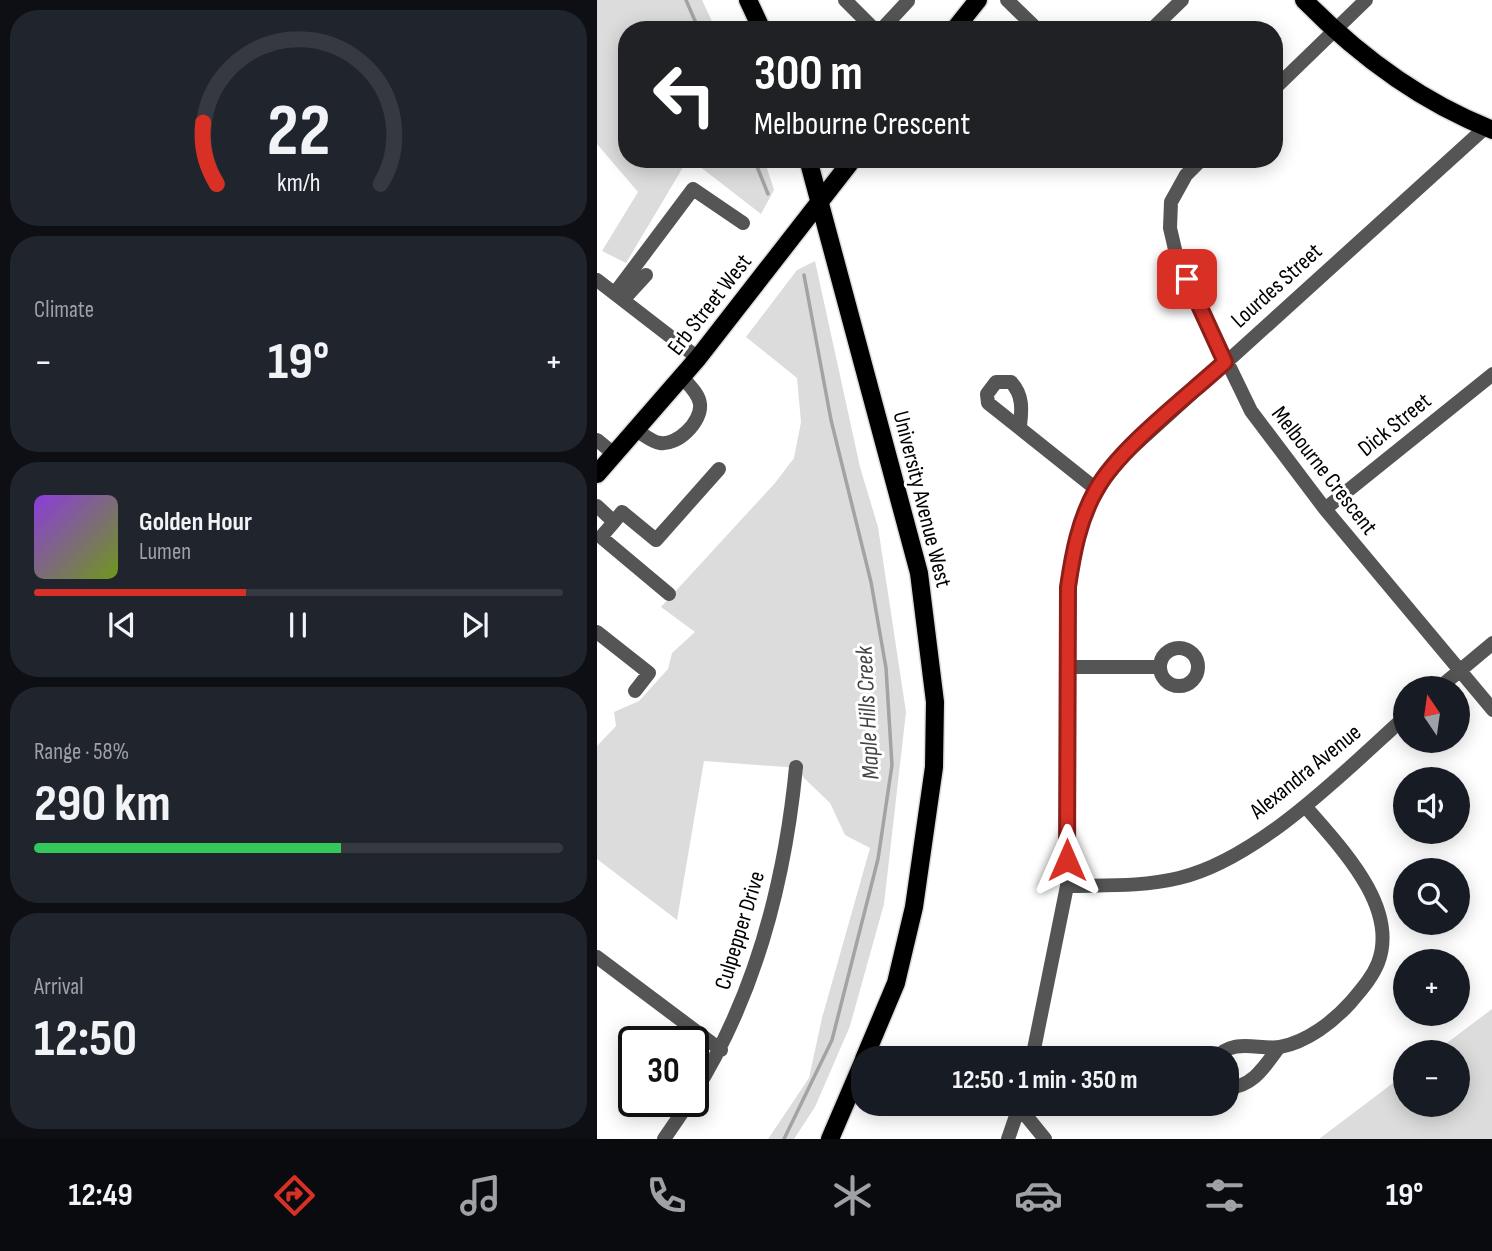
<!DOCTYPE html>
<meta charset="utf-8">
<style>
:root{--surface:#171b24;--page:#20242c;--text:#f1f3f6;--muted:#9ea1a6;--line:#363941;--accent:#d93025}
body{margin:0;font-family:"Sofia Sans Condensed",sans-serif;background:var(--page);color:var(--text);height:100vh;display:flex;flex-direction:column;font-size:26px;white-space:nowrap}
*{box-sizing:border-box;margin:0}
p{font-size:23px;color:var(--muted)}
.icon{flex:none;width:38px;height:38px;fill:none;stroke:currentColor;stroke-width:2;stroke-linecap:round;stroke-linejoin:round}
.map{position:relative;flex:1;overflow:hidden}
.panel{display:flex;flex-direction:column;gap:10px;padding:10px;background:#0d0f14;width:597px}
.panel>*{flex:none}
.guide{position:absolute;left:21px;top:21px;width:665px;height:147px;border-radius:28px;box-shadow:0 4px 18px #0003;background:#202124;color:#fff;overflow:hidden}
.needle{width:46px;rotate:347deg}
.fabs{position:absolute;left:796px;top:676px;display:grid;gap:14px}
.fabs a{display:grid;place-items:center;width:77px;height:77px;border-radius:50%;background:var(--surface);box-shadow:0 4px 18px #0003;font-size:35px}
.speed{position:absolute;left:21px;top:1026px;display:flex;gap:14px;font-size:35px;font-weight:700;text-align:center}
.speed>*{display:grid;place-content:center;width:91px;height:91px;border-radius:50%;background:var(--surface);box-shadow:0 4px 18px #0003;line-height:1}
.speed .limit{border:4px solid #111;border-radius:10px;background:#fff;color:#111}
.pin{position:absolute;display:grid;place-items:center;width:60px;height:60px;color:#fff;margin:-30px;border-radius:14px;box-shadow:0 4px 10px #0006}
.me{position:absolute;width:77px;margin:-38px;rotate:0deg;stroke-linejoin:round;filter:drop-shadow(0 0 5px #0008)}
.turn{display:flex;align-items:center;gap:24px;height:147px;padding:0 21px;font-size:32px}
.turn .icon{width:91px;height:91px;stroke-width:2.5}
.turn b{display:block;font-size:49px;line-height:60px}
.big{font-size:52px;font-weight:700;line-height:1.1}
.panel .card{flex:1;display:flex;flex-direction:column;justify-content:center;gap:10px;min-width:0;padding:0 24px;border-radius:28px;background:var(--page)}
.panel .dial{align-items:center;gap:0}
.dial svg{height:182px;overflow:visible;fill:none;stroke:var(--line);stroke-width:7;stroke-linecap:round;text-anchor:middle}
.dial text{fill:var(--text);stroke:none}
.song{display:flex;align-items:center;gap:21px}
.cover{width:84px;height:84px;border-radius:10px;background:linear-gradient(135deg,hsl(270 70% 55%),hsl(80 70% 35%))}
.played{height:7px;border-radius:4px;background:linear-gradient(90deg,var(--accent) 40%,var(--line) 40%)}
.keys{display:flex;justify-content:space-around;direction:ltr}
.heat{display:flex;justify-content:space-between;align-items:center;font-size:38px;direction:ltr}
.charge{height:10px;border-radius:5px;background:linear-gradient(90deg,#34c759 58%,var(--line) 0)}
.trip{position:absolute;left:254px;top:1046px;width:388px;height:70px;border-radius:28px;background:var(--surface);box-shadow:0 4px 18px #0003;font-weight:700;line-height:70px;text-align:center}
.menu{display:flex;height:112px;justify-content:space-around;align-items:center;background:#090b0e;color:var(--muted)}
.menu .icon{width:49px;height:49px}
.menu .on{color:var(--accent)}
.menu b{font-size:32px;color:var(--text)}
main{display:flex;flex:1;min-height:0}
.map>svg:first-child{display:block}
.green{fill:#dcdcdc}
.lines{fill:none;stroke-linecap:round;stroke-linejoin:round}
.stream{stroke:#a3a3a3;stroke-width:3.5}
.major-casing{stroke:#dbdbdb;stroke-width:21}
.minor{stroke:#555;stroke-width:14}
.major{stroke:#000;stroke-width:18}
.route-casing{stroke:#8d1f18;stroke-width:18}
.route{stroke:#d93025;stroke-width:12}
.labels{text-anchor:middle;stroke-width:6;stroke-linejoin:round;paint-order:stroke}
.street-label{font-size:23px;fill:#000;stroke:#fff}
.water-label{font-size:24px;font-style:italic;fill:#444;stroke:#fff}
</style>
<main>
<section class="panel">
<div class="card dial"><svg viewBox="0 0 100 80">
<path d="M14 69A42 42 0 1 1 86 69"/>
<path d="M14 69A42 42 0 0 1 8 42" stroke="#d93025"/>
<text x="50" y="56" font-size="32" font-weight="700">22</text>
<text x="50" y="72" font-size="11">km/h</text>
</svg></div>
<div class="card"><p>Climate</p>
<div class="heat"><a>−</a><b class="big">19°</b><a>+</a></div>
</div>
<div class="card">
<div class="song"><i class="cover"></i><div><b>Golden Hour</b><p>Lumen</p></div></div>
<div class="played"></div>
<div class="keys"><svg class="icon" aria-label="previous" viewBox="0 0 24 24"><path d="M18 5L8 12l10 7zM5 5v14"/></svg><svg class="icon" aria-label="pause" viewBox="0 0 24 24"><path d="M8 5v14M16 5v14"/></svg><svg class="icon" aria-label="next" viewBox="0 0 24 24"><path d="M6 5l10 7-10 7zM19 5v14"/></svg></div>
</div>
<div class="card"><p>Range · 58%</p><b class="big">290 km</b><div class="charge"></div></div>
<div class="card"><p>Arrival</p><b class="big">12:50</b></div>
</section>
<div class="map">
<svg width="896" height="1139" viewBox="0 0 896 1139">
<rect width="100%" height="100%" fill="#fff"/>
<path class="green" d="M 0,0 L 105,0 L 119,30 L 30,30 L 30,159 L 91,159 L 29,263 L 5,251 L 41,192 L 0,144 Z
M 93,159 L 167,159 L 177,190 L 164,214 Z
M 218,261 L 263,467 L 281,527 L 309,712 L 287,904 L 253,1026 L 218,1107 L 197,1139 L 171,1139 L 212,1078 L 225,1018 L 273,848 L 248,835 L 233,803 L 207,778 L 201,768 L 107,761 L 80,920 L 0,859 L 0,746 L 19,726 L 17,712 L 42,701 L 71,669 L 75,653 L 98,632 L 64,607 L 178,483 L 197,458 L 204,422 L 200,378 L 149,337 L 200,270 Z
M 895,1009 L 895,1139 L 722,1139 L 808,1074 L 808,1104 L 861,1104 L 861,1052 L 838,1052 Z"/>
<g class="lines">
<path class="stream" d="M 89,0 L 102,30
M 157,159 L 171,194
M 187,1139 L 235,1040 L 281,859 L 295,765 L 289,668 L 274,582 L 234,420 L 207,275"/>
<g class="major-casing">
<path id="major" d="M 151,0 L 165,30
M 707,0 C 760,54 824,102 896,130
M 357,30 L 381,0
M 211,159 L 322,573 L 338,702 L 337,767 L 317,907 L 299,983 L 267,1059
M 0,474 L 101,358 L 256,159
M 233,1139 L 266,1062"/>
</g>
<path class="minor" d="M 248,0 L 278,30
M 410,0 L 441,30
M 284,30 L 311,1
M 554,30 L 585,0
M 677,89 L 769,0
M 605,159 L 589,175 L 574,202 L 573,228 L 580,258 L 654,411 L 728,509 L 896,710
M 0,280 L 101,358
M 18,293 L 96,189 L 146,223
M 26,300 L 49,275
M 423,426 C 425,409 426,395 414,382 L 399,382 L 390,394 L 391,403 L 499,489
M 39,430 C 47,435 55,442 63,443 C 80,446 105,422 103,404 C 102,394 92,385 85,377
M 0,440 L 17,454
M 0,506 L 17,522 L 4,537 L 72,594
M 728,509 L 896,374
M 17,522 L 25,512 L 59,540 L 122,469
M 0,632 L 52,673 L 38,691
M563 667a19 19 0 1 1 38 0a19 19 0 1 1-38 0Z
M 470,667 L 563,667
M 842,688 L 896,643
M 470,886 C 508,885 545,887 582,878 C 662,859 748,771 808,717
M 0,957 L 124,1050
M 435,1059 L 470,886 L 471,587 L 486,516 L 516,465 L 889,127
M 618,1059 C 637,1037 660,1050 683,1047 C 710,1042 736,1022 754,1002 C 764,990 775,978 781,963 C 803,906 741,845 708,806
M 630,1088 C 656,1087 668,1066 682,1047
M 96,1095 C 158,997 188,881 199,767
M 422,1107 L 448,1139
M 67,1139 L 93,1101
M 411,1139 L 423,1104"/>
<use href="#major" class="major"/>
</g>
<g class="lines">
<g class="route-casing">
<path id="route" d="M 470,860 L 471,587 C 476,553 482,520 499,490 C 522,448 591,396 628,362 L 590,279"/>
</g>
<use href="#route" class="route"/>
</g>
<g class="labels">
<g class="street-label">
<text transform="translate(679 285) rotate(-42)" y="8">Lourdes Street</text>
<text transform="translate(112 304) rotate(-52)" y="8">Erb Street West</text>
<text transform="translate(797 424) rotate(-39)" y="8">Dick Street</text>
<text transform="translate(728 470) rotate(52)" y="8">Melbourne Crescent</text>
<text transform="translate(326 499) rotate(76)" y="8">University Avenue West</text>
<text transform="translate(708 771) rotate(-39)" y="8">Alexandra Avenue</text>
<text transform="translate(142 930) rotate(-73)" y="8">Culpepper Drive</text>
</g>
<g class="water-label">
<text transform="translate(270 713) rotate(-93)" y="8">Maple Hills Creek</text>
</g>
</g>
</svg>
<div class="fabs">
<a><svg class="needle" viewBox="-14 -14 28 28"><path d="M0-13l5 13h-10z" fill="#e53935"/><path d="M0 13l5-13h-10z" fill="#9ea1a6"/></svg></a>
<a><svg class="icon" aria-label="sound" viewBox="0 0 24 24"><path d="M4 9h4l5-4v14l-5-4H4zM17 9q2 3 0 6"/></svg></a>
<a><svg class="icon" aria-label="search" viewBox="0 0 24 24"><circle cx="10" cy="10" r="6"/><path d="M15 15l6 6"/></svg></a>
<a>+</a>
<a>−</a>
</div>
<div class="speed"><div class="limit">30</div></div>
<div class="pin" style="left:590px;top:279px;background:#d93025"><svg class="icon" aria-label="arrive" viewBox="0 0 24 24"><path d="M6 21V4h12l-3 4 3 4H6"/></svg></div>
<svg class="me" style="left:470px;top:860px" viewBox="-20 -20 40 40"><path d="M0-17L14 15 0 8-14 15z" fill="#d93025" stroke="#fff" stroke-width="4"/></svg>
<div class="trip">12:50 · 1 min · 350 m</div>
<div class="guide">
<div class="turn"><svg class="icon" aria-label="left" viewBox="0 0 24 24"><path d="M17 20v-9H6M10 6l-5 5 5 5"/></svg><div><b>300 m</b>Melbourne Crescent</div></div>
</div>
</div>
</main>
<nav class="menu">
<b>12:49</b>
<svg class="icon on" aria-label="directions" viewBox="0 0 24 24"><path d="M12 3l9 9-9 9-9-9zM9 14v-3h6M13 9l2 2-2 2"/></svg>
<svg class="icon" aria-label="music" viewBox="0 0 24 24"><path d="M9 18V5l10-2v13"/><circle cx="6" cy="18" r="3"/><circle cx="16" cy="16" r="3"/></svg>
<svg class="icon" aria-label="phone" viewBox="0 0 24 24"><path d="M5 4h4l2 5-3 2q2 4 5 5l2-3 5 2v4C11 20 4 13 5 4z"/></svg>
<svg class="icon" aria-label="climate" viewBox="0 0 24 24"><path d="M12 3v18M4 7l16 10M4 17L20 7"/></svg>
<svg class="icon" aria-label="car" viewBox="0 0 24 24"><path d="M5 17H2v-5l4-1 3-4h7l3 4 3 1v5h-3M9 17h6M6 11h13"/><circle cx="7" cy="17" r="2"/><circle cx="17" cy="17" r="2"/></svg>
<svg class="icon" aria-label="filters" viewBox="0 0 24 24"><path d="M4 7h16M4 17h16"/><circle cx="9" cy="7" r="2"/><circle cx="15" cy="17" r="2"/></svg>
<b>19°</b>
</nav>
